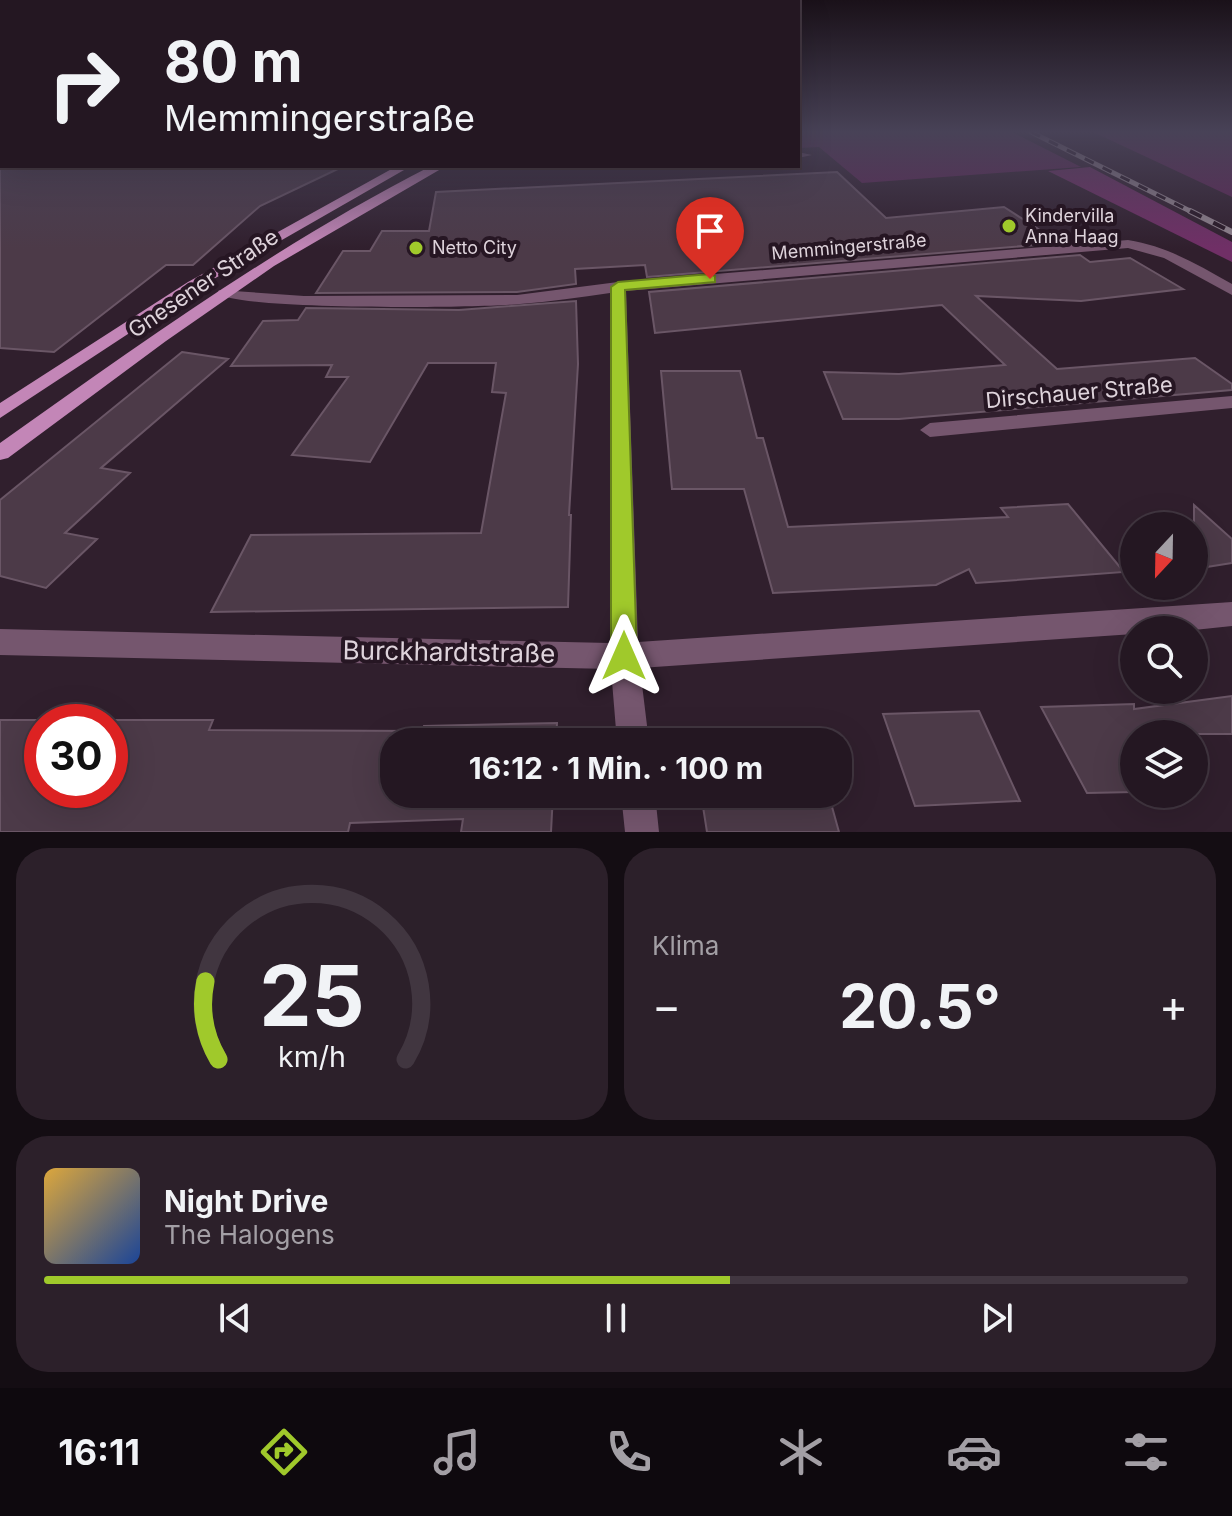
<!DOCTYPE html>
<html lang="de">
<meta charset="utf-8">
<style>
:root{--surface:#241722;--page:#2c202a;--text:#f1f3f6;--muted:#a39fa5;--line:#413640;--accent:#a0c92b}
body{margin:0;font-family:Inter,sans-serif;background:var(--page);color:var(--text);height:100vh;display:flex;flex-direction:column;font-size:30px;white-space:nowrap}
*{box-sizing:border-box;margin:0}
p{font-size:26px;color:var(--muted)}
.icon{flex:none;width:44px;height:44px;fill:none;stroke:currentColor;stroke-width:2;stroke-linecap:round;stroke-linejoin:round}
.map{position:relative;height:832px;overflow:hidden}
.side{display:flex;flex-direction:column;gap:16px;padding:16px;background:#140d13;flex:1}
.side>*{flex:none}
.banner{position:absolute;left:0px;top:0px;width:800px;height:168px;box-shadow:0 8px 32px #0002,0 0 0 2px var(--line);background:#241722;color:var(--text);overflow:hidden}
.needle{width:52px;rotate:202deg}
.tools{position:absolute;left:1120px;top:512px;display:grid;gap:16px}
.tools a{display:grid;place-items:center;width:88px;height:88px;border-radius:50%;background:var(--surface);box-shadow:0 8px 32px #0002,0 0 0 2px var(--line);font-size:40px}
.speed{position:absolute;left:24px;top:704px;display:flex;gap:16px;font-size:40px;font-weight:700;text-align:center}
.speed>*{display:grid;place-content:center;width:104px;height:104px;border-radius:50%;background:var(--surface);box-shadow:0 8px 32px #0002,0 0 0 2px var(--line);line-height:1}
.speed .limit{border:12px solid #d22;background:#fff;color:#111}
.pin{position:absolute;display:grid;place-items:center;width:68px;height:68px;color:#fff;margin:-82px -34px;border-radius:50% 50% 50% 0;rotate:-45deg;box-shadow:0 0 8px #0007}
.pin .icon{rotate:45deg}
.me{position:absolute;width:88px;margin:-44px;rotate:0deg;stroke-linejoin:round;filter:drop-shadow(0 0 6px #0008)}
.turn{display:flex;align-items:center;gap:28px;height:168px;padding:0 32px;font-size:36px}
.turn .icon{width:104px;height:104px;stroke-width:2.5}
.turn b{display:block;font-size:56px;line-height:68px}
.big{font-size:60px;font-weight:700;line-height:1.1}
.side .card{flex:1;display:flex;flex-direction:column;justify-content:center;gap:12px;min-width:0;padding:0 28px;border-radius:32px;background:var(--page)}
.side .dial{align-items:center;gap:0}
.dial svg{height:208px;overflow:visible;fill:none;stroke:var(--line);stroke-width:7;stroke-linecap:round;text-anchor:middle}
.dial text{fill:var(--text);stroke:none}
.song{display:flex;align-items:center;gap:24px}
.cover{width:96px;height:96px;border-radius:12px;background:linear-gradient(135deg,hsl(40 70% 55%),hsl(220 70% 35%))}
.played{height:8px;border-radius:4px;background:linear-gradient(90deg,var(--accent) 60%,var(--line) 60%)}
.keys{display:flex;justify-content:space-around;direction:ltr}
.heat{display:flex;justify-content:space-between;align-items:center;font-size:44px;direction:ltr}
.side .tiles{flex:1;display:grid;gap:16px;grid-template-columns:1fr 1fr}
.card:last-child{grid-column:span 2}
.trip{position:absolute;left:380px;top:728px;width:472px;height:80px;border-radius:32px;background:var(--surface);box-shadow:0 8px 32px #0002,0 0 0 2px var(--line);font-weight:700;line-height:80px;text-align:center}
.tabs{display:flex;height:128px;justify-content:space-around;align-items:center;background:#0e090e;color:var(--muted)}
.tabs .icon{width:56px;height:56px}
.tabs .on{color:var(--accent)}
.tabs b{font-size:36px;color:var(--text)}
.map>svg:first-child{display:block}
.green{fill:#5e2656}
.forest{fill:#702f66}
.building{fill:#4c3a48;stroke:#6a5666;stroke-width:2}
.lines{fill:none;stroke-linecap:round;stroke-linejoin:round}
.minor{fill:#75566e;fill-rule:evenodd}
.major{fill:#c386b7;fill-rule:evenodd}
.rail-far1-casing{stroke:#92858f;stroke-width:5}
.rail-casing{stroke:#92858f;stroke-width:6}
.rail-far1{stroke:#261623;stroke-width:3;stroke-dasharray:10;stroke-linecap:butt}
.rail{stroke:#261623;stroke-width:4;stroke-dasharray:13;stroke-linecap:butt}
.route{fill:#a0c92b;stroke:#68831c;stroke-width:2}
.poi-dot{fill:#a0c92b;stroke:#261623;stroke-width:3}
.labels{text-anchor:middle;stroke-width:8;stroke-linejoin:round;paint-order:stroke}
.far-poi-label{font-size:18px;fill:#ded3db;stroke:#261623;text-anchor:start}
.far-street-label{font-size:18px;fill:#ded3db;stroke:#261623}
.street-label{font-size:22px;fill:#ded3db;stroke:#261623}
.near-street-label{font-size:26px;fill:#ded3db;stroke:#261623}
</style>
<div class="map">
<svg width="1232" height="832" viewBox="0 0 1232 832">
<rect width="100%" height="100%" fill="#301f2d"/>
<path class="green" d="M 798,132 L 1012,132 L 1081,167 L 862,183 L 819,147 L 798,148 Z
M 1093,132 L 1232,132 L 1232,197 Z"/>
<path class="forest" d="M 1090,167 L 1232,242 L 1232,262 L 1048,171 Z"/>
<path class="building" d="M 0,166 L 344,166 L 260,206 L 193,265 L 166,265 L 54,352 L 0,348 Z
M 837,172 L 886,218 L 1004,207 L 1060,243 L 647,277 L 645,265 L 575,269 L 576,284 L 517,292 L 316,293 L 343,251 L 370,251 L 382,231 L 429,231 L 436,192 Z
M 1080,255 L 1090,262 L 1130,258 L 1183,289 L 1081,301 L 976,296 L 1057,369 L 1195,358 L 1232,384 L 1232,390 L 899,419 L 843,419 L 824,372 L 899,374 L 1005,365 L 942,305 L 655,333 L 649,292 Z
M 576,301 L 578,364 L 569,515 L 571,515 L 568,607 L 211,612 L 251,535 L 481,533 L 506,393 L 492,392 L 496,363 L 428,363 L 370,462 L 292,455 L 348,377 L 326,377 L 332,365 L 231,366 L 263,321 L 298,320 L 306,308 L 459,310 Z
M 182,352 L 228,359 L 101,468 L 130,473 L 65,533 L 97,539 L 46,588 L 0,576 L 0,500 Z
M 661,371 L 740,371 L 757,438 L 763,438 L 788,527 L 1008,517 L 1001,508 L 1068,504 L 1124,572 L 976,583 L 969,569 L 936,585 L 773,593 L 744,489 L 672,489 Z
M 1194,505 L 1232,539 L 1232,563 L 1194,569 Z
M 1232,696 L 1232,734 L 1134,734 L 1134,792 L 1087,793 L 1041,707 L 1134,704 L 1134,709 Z
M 979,711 L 1020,801 L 915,806 L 883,714 Z
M 0,720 L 42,720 L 42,790 L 110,790 L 110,720 L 213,720 L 209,730 L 423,731 L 424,726 L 557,723 L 556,742 L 394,742 L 394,794 L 553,794 L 551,832 L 461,832 L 463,819 L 350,823 L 348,832 L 0,832 Z
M 788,727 L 792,742 L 693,742 L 692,734 Z
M 701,794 L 829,796 L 839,832 L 707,832 Z"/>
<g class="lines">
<path class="minor" d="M 798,152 L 812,155 L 798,158 Z
M 504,166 L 584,166 L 578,169 L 510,169 Z
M 1128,240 C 1167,246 1198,265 1232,284 L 1232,295 L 1164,258 L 1128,248 L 626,291 L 638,642 L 1232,602 L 1232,626 L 1194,630 L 1134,630 L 1134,634 L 640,668 L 649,742 L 617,742 L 611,669 L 0,655 L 0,629 L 610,643 L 610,293 C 580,297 550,302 520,304 C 480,308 237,311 217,293 L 219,290 L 304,296 L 517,295 L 618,282 Z
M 1232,396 L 1232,408 L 930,437 L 920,430 L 930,423 Z
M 621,794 L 655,794 L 659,832 L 625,832 Z"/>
<path class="major" d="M 397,166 L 411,166 L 198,288 L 0,418 L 0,403 L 188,282 Z
M 431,166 L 446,166 L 274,266 L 166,341 L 8,458 L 0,460 L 0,443 C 140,344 278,244 431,166 Z"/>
<g class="rail-far1-casing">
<path id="rail-far1" d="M 1031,132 L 1194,213"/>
</g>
<g class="rail-casing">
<path id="rail" d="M 1190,211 L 1232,232"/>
</g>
<use href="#rail-far1" class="rail-far1"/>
<use href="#rail" class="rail"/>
</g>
<linearGradient id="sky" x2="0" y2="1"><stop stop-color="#1a1119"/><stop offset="0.53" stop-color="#484257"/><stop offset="1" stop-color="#484257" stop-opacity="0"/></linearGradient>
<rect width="1232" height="249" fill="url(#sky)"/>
<path class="route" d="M 710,274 L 715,276 L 715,282 L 625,290 L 637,656 L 633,665 L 624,668 L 615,665 L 611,656 L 611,287 L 618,282 Z"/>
<g class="poi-dot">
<circle cx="1009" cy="226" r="8"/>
<circle cx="416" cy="248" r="8"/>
</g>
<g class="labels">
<g class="far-poi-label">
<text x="1025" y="222">Kindervilla<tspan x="1025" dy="21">Anna Haag</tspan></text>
<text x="432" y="254">Netto City</text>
</g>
<g class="far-street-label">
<text transform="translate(849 247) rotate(-5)" y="6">Memmingerstraße</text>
</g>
<g class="street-label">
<text transform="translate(203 283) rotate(-34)" y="8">Gnesener Straße</text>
<text transform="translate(1079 392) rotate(-5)" y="8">Dirschauer Straße</text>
</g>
<g class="near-street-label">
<text transform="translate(449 652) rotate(1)" y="9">Burckhardtstraße</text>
</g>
</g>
</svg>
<div class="tools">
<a><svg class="needle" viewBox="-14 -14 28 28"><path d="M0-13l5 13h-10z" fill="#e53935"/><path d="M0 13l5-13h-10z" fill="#a39fa5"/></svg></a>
<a><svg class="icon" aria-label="search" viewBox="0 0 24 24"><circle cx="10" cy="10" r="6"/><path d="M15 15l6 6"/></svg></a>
<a><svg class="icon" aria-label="layers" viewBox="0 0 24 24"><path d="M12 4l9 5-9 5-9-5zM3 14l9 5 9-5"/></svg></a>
</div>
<div class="speed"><div class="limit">30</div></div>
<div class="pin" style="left:710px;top:279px;background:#d93025"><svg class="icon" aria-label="arrive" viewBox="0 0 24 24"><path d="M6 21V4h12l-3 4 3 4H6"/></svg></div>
<svg class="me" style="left:624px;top:656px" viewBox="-20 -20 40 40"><path d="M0-17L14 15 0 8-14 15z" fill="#a0c92b" stroke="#fff" stroke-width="4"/></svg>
<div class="trip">16:12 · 1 Min. · 100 m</div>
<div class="banner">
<div class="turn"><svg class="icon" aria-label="right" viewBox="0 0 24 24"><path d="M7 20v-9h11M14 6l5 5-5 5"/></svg><div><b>80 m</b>Memmingerstraße</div></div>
</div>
</div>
<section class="side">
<div class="tiles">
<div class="card dial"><svg viewBox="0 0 100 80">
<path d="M14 69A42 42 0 1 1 86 69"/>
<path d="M14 69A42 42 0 0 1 9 39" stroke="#a0c92b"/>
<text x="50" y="56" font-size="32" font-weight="700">25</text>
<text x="50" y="72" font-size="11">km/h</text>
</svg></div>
<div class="card"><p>Klima</p>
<div class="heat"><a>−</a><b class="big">20.5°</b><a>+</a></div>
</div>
<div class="card">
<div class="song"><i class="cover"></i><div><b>Night Drive</b><p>The Halogens</p></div></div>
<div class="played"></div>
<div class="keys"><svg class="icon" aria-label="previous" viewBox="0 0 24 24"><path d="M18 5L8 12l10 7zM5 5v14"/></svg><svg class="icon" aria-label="pause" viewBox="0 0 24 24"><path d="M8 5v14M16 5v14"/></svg><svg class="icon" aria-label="next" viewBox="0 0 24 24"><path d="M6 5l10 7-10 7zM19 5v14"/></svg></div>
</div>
</div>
</section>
<nav class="tabs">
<b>16:11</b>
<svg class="icon on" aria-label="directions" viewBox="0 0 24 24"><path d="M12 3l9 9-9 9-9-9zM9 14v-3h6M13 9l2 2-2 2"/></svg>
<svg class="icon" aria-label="music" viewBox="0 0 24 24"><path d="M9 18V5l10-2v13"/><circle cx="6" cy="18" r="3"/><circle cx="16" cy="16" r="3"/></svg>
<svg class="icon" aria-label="phone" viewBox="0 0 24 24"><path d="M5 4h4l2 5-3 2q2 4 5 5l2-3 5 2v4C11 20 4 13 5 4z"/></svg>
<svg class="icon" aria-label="climate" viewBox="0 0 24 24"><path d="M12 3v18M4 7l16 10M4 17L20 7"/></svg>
<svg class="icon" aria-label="car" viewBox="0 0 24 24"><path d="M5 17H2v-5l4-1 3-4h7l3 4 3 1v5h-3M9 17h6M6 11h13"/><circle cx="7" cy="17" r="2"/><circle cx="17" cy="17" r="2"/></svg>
<svg class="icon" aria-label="filters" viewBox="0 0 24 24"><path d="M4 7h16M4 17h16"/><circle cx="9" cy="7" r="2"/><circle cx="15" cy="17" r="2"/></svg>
</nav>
